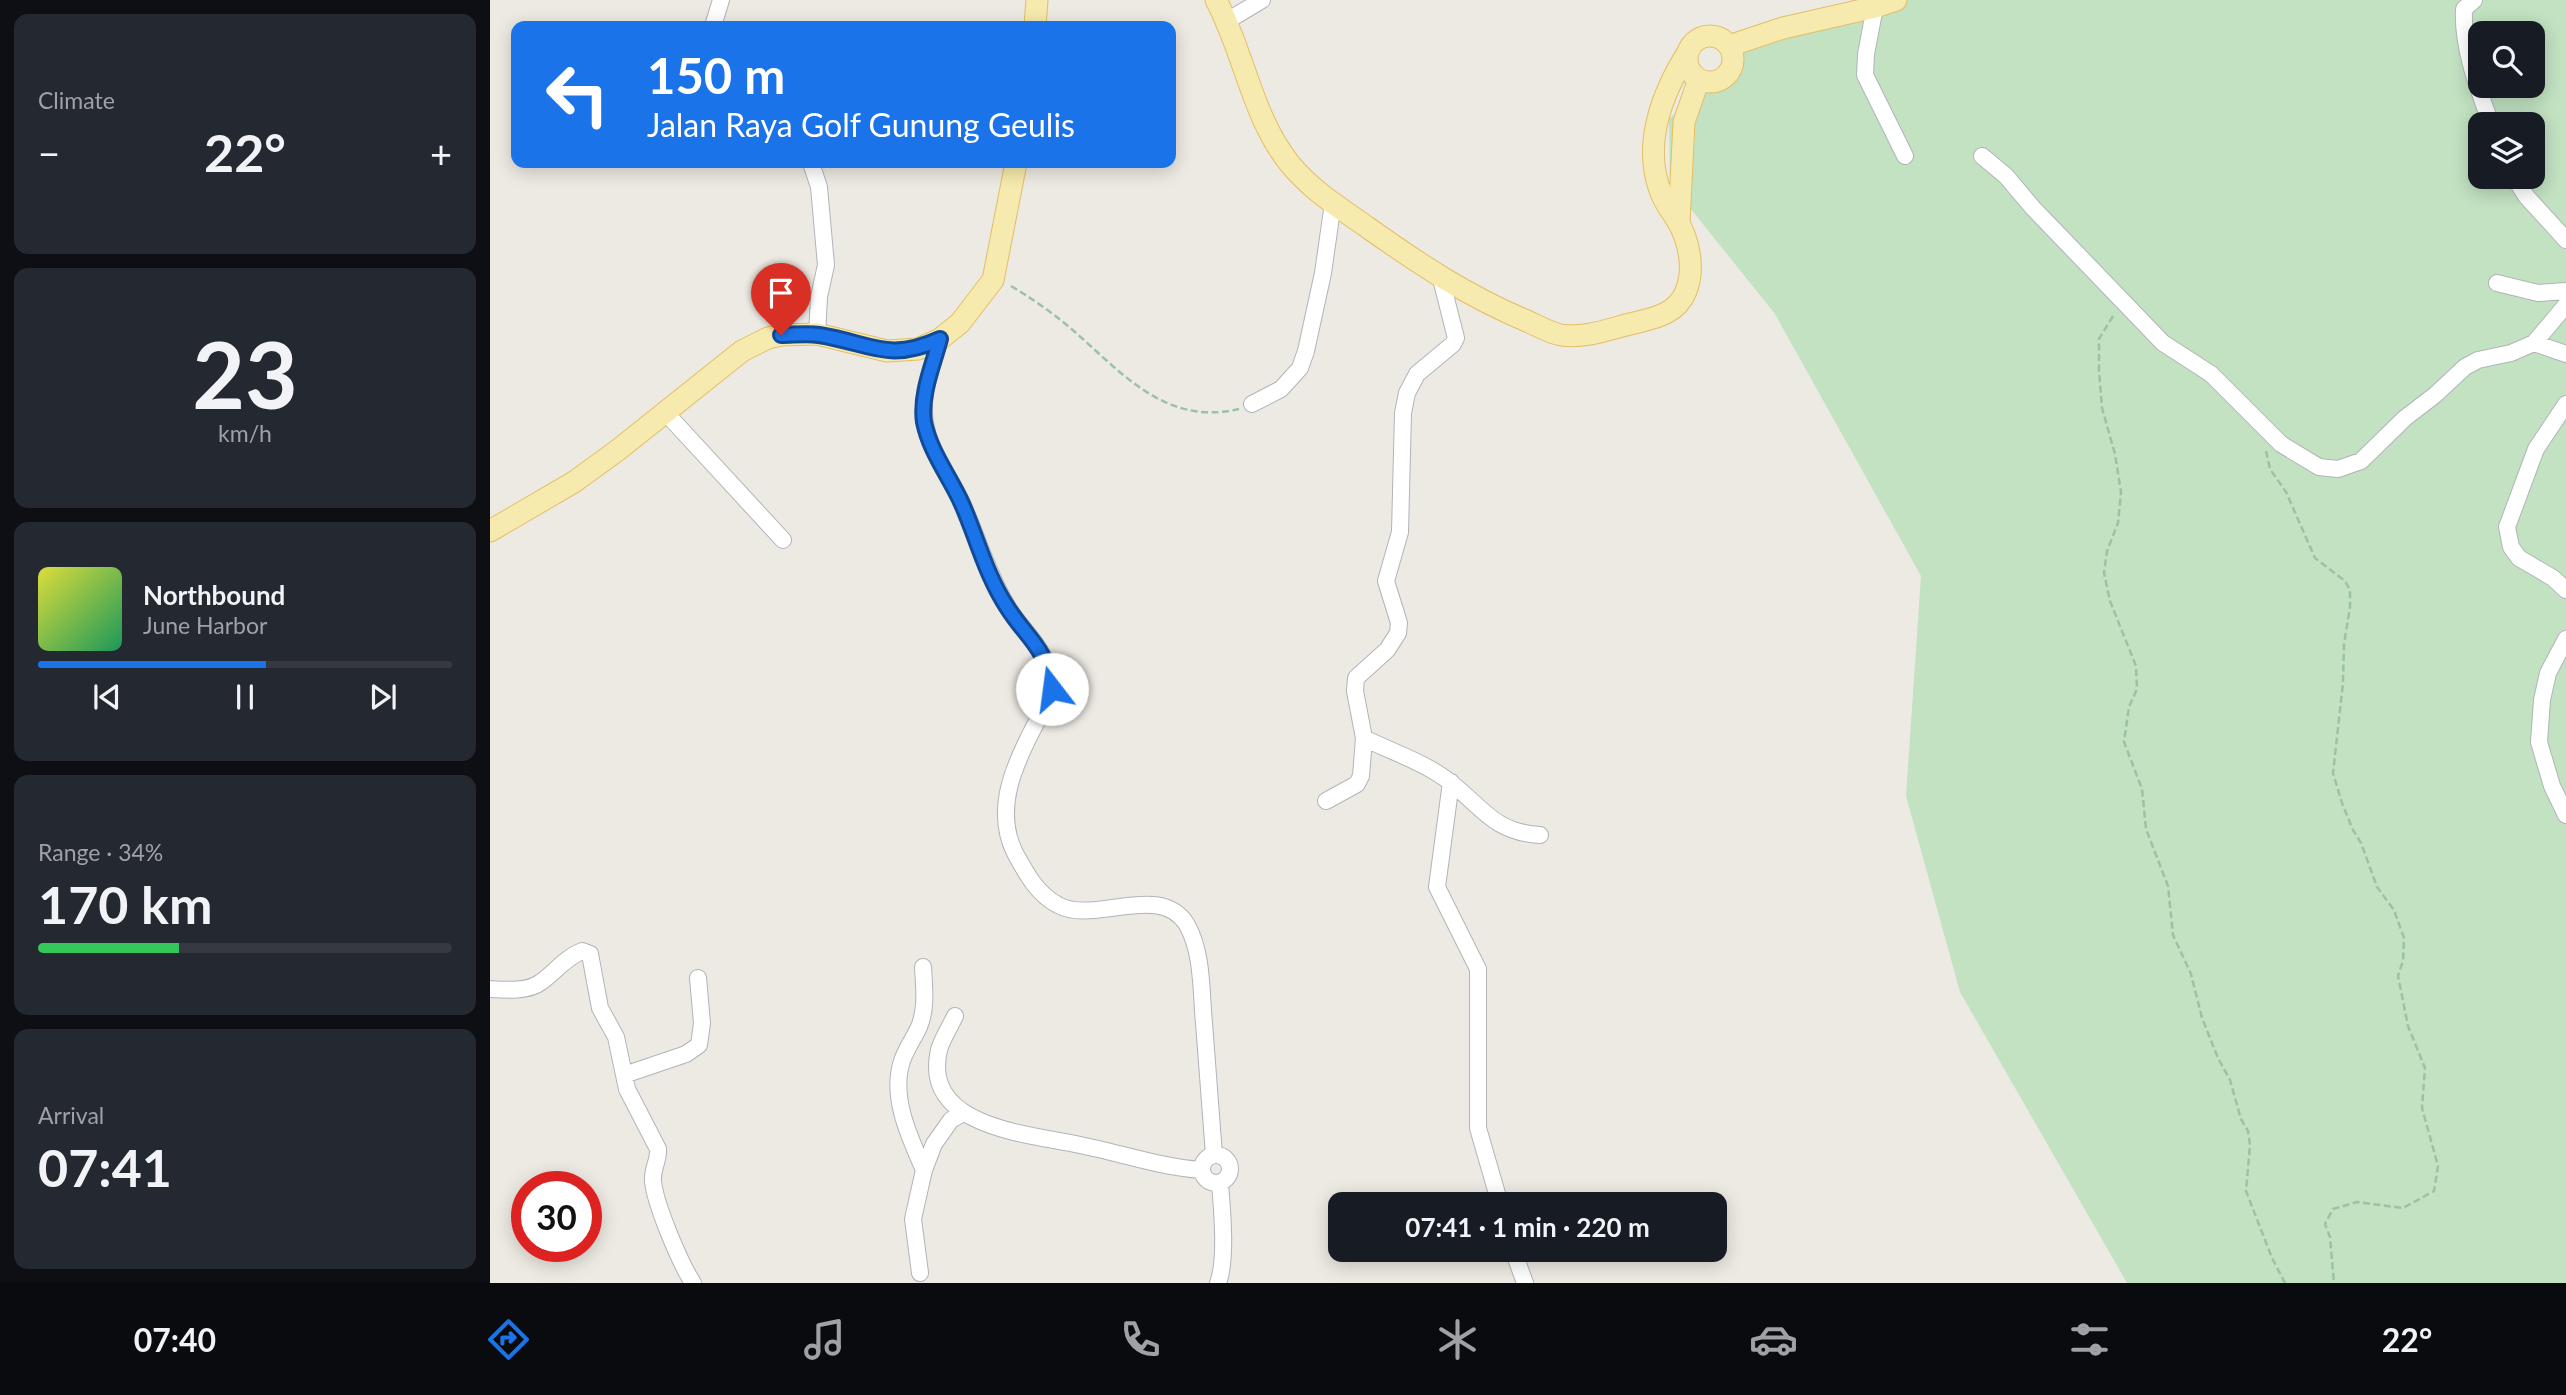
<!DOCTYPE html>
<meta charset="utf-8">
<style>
:root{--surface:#171b24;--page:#242831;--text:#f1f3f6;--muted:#9ea1a6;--line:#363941;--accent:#1a73e8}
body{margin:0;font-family:Lato,sans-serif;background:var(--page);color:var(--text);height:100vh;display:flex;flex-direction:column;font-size:26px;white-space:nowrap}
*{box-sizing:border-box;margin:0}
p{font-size:23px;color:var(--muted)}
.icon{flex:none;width:38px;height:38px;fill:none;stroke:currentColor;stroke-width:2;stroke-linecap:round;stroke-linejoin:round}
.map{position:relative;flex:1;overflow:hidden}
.drawer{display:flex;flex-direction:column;gap:14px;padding:14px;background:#0d0f14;width:490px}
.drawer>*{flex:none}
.guide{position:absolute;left:21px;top:21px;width:665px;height:147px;border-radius:14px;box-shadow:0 4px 18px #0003;background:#1a73e8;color:#fff;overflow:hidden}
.buttons{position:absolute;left:1978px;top:21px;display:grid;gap:14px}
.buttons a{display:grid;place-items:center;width:77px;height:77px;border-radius:14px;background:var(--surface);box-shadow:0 4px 18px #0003;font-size:35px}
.speed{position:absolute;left:21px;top:1171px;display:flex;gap:14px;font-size:35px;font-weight:700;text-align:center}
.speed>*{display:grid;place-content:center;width:91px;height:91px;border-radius:50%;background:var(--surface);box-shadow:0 4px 18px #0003;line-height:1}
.speed .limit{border:10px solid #d22;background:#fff;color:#111}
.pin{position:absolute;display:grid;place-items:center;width:60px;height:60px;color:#fff;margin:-72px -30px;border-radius:50% 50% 50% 0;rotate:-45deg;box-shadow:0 0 7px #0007}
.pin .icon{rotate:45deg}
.me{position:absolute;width:77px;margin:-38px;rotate:345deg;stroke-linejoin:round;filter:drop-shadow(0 0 5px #0008)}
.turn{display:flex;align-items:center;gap:24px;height:147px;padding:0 21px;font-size:32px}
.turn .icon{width:91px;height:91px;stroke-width:2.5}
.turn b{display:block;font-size:49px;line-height:60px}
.big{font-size:52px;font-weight:700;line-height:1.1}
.drawer .card{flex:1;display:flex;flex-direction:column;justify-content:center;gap:10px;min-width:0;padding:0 24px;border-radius:14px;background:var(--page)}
.drawer .dial{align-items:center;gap:0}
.dial b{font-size:91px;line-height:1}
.song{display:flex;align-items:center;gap:21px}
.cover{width:84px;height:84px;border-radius:10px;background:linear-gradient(135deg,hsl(60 70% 55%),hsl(150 70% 35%))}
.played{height:7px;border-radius:4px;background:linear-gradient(90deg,var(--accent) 55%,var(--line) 55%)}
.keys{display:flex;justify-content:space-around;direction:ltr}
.heat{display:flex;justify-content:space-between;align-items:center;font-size:38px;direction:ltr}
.charge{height:10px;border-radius:5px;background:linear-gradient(90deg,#34c759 34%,var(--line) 0)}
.trip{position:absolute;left:838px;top:1192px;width:399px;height:70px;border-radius:14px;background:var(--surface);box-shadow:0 4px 18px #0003;font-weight:700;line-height:70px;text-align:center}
.tab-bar{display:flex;height:112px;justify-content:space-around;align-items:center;background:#090b0e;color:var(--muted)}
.tab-bar .icon{width:49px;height:49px}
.tab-bar .current{color:var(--accent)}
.tab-bar b{font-size:32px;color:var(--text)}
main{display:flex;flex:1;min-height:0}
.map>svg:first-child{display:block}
.green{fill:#c2e2c2;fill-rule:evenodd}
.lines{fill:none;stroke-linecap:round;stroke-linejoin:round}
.minor-casing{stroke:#b1b4b7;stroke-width:18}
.major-casing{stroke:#e3be66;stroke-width:23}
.path{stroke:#9cc2a6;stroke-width:2.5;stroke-dasharray:7 3.5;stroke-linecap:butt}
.minor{stroke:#fff;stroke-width:16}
.major{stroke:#f7eaae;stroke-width:21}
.route-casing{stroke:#114b97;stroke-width:18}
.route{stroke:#1a73e8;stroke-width:12}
</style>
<main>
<section class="drawer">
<div class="card"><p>Climate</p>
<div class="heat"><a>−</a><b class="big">22°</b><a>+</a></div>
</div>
<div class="card dial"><b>23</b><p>km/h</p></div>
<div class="card">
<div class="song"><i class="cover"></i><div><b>Northbound</b><p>June Harbor</p></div></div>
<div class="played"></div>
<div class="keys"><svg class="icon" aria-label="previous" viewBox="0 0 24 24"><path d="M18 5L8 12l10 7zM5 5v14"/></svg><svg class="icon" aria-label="pause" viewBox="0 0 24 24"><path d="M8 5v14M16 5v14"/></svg><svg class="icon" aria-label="next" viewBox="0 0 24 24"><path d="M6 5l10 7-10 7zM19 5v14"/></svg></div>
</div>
<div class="card"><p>Range · 34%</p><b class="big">170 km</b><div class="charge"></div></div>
<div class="card"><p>Arrival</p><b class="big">07:41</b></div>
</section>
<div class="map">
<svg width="2076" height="1283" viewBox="0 0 2076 1283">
<rect width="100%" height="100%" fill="#edeae3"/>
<path class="green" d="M 1409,0 L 2076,0 L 2076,1283 L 1637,1283 L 1470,992 L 1416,796 L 1431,576 L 1285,314 L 1180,183 L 1179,119 L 1254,52 ZM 1990,33 L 2042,33 L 2042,86 L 1990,86 ZM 1990,124 L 2042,124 L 2042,177 L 1990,177 Z"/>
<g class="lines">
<g class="minor-casing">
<path id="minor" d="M 1984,0 L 1974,9 C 1972,48 1988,88 2001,124
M 1385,7 L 1376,54 L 1375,75 L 1415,156
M 737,21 L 772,0
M 223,26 L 231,0
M 1492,156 L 1516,176 L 1543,208 L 1673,343 L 1721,374 L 1791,444 L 1829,467 L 1848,469 L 1871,461 L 1915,418 L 1945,395 L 1975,367 L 1988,360 L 2021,353 L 2044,343 L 2076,305
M 321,163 L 329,187 L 336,265 L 329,297 L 327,334
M 2024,177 L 2036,196 L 2076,240
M 2007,283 L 2048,293 L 2076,291
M 450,339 C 444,361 433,387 434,411 C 434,445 458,473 472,503 C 487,536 497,572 516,604 C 529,628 551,643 559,670 C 567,695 557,703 546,723 C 525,763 503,809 525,853 C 536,873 547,894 568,905 C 604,925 671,881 697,925 C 713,953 711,993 714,1023 C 717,1067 721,1111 724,1155
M 2044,343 L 2076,354
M 762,404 L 791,389 L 810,368 L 816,351 L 833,273 L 843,203
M 2076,404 L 2046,449 L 2017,527 L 2021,547 L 2029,558 L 2063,578 L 2076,590
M 175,412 L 293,540
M 2076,639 L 2058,673 L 2052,700 L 2049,742 L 2062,786 L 2076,815
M 874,738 C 898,750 925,759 947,773 C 988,798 997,832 1050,835
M 961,782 L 947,887 L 988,969 L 988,1128 L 1010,1204
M 836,801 L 867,784 L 871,776 L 874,738 L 865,691 L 866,678 L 897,650 L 908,633 L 909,623 L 896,581 L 910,532 L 913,413 L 917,393 L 927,374 L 963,344 L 966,338 L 951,279
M 433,967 C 434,987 437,1008 429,1027 C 424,1038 416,1049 412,1061 C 400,1097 420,1138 434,1170
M 0,989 C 15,990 38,992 51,982 C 65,972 75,958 92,951 L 100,954 L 110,1008 L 126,1037 L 137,1089 L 168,1149 C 169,1160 162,1169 163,1181 C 165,1204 190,1263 203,1283
M 465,1016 C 460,1027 452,1039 449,1050 C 431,1128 540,1134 590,1145 C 630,1153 670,1167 711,1170
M 134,1075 L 196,1054 L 209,1045 L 212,1023 L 208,978
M712 1169a14 14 0 1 1 28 0a14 14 0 1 1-28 0Z
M 1023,1250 L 1035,1283
M 430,1273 L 423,1219 L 434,1170 L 444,1144 L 461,1120 L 473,1113
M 728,1283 C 737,1259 732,1209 730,1183"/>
</g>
<g class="major-casing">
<path id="major" d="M 726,0 C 754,52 762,117 800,164 C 821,190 850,208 877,227 C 929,264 979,297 1037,321 C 1048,326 1060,333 1071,335 C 1095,339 1122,328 1144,323 C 1165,318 1187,314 1196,291 C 1205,269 1199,240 1187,220 C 1181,211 1175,203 1171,193 C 1152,145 1172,93 1198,52
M 545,26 L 547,0
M1197 59a23 23 0 1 1 46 0a23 23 0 1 1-46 0Z
M 1239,46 L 1293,28 L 1385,7 L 1406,0
M 1189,223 L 1194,122 L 1209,79
M 0,531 L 84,482 L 128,450 L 252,351 L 278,338 L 291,335 L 327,334 L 397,351 L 428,349 L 450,339 L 470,323 L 503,280 L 526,163"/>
</g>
<path class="path" d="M 521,286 C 541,298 560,311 578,326 C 629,369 673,427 749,409
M 1623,316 L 1609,339 L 1609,371 L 1612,408 L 1625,454 L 1631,492 L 1628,523 L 1617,551 L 1614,573 L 1620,601 L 1646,666 L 1647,689 L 1639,707 L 1634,742 L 1652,789 L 1656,829 L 1678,886 L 1683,935 L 1701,974 L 1712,1018 L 1728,1058 L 1740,1080 L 1751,1119 L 1758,1131 L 1760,1145 L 1756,1191 L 1782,1258 L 1795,1283
M 1776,451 L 1780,469 L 1796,492 L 1825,558 L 1855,581 L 1860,590 L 1860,607 L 1854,644 L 1853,683 L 1843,773 L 1852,803 L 1863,830 L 1871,843 L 1887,887 L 1904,910 L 1914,938 L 1913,961 L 1908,976 L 1918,1026 L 1935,1068 L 1932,1108 L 1948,1166 L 1944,1191 L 1913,1208 L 1867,1202 L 1843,1209 L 1835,1224 L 1840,1237 L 1844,1283"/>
<use href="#minor" class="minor"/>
<use href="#major" class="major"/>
</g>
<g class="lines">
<g class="route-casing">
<path id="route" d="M 291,335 C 303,335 317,333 329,335 C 380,343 398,363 450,339 C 443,365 430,395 434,422 C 440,452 460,477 472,504 C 487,538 496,575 517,607 C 537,639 556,646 562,689"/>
</g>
<use href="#route" class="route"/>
</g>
</svg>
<div class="buttons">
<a><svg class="icon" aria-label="search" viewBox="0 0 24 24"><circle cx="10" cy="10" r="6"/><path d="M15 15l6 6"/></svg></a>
<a><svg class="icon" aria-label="layers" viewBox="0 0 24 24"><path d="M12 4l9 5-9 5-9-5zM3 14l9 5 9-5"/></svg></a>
</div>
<div class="speed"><div class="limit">30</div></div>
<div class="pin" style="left:291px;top:335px;background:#d93025"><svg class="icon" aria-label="arrive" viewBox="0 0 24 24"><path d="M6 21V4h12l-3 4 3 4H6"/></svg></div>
<svg class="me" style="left:562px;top:689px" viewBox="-20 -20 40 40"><circle r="19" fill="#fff"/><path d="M0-13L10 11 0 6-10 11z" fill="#1a73e8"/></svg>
<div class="trip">07:41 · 1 min · 220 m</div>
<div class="guide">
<div class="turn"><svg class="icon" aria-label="left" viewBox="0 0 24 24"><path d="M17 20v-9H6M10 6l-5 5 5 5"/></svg><div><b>150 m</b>Jalan Raya Golf Gunung Geulis</div></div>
</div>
</div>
</main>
<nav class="tab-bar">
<b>07:40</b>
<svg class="icon current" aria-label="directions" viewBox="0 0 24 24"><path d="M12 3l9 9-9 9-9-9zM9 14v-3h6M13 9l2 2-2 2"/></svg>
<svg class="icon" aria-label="music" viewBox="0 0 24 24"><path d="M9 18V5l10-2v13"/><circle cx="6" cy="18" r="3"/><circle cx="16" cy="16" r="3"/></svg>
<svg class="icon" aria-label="phone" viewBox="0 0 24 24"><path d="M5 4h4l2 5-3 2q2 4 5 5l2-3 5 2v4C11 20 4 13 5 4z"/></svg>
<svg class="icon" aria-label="climate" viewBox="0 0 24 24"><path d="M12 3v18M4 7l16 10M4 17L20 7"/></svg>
<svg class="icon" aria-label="car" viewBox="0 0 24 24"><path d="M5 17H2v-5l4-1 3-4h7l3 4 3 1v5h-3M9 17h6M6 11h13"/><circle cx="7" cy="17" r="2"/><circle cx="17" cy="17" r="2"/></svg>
<svg class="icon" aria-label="filters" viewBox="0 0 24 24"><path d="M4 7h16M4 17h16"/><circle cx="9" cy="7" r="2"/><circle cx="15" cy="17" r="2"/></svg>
<b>22°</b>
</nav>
